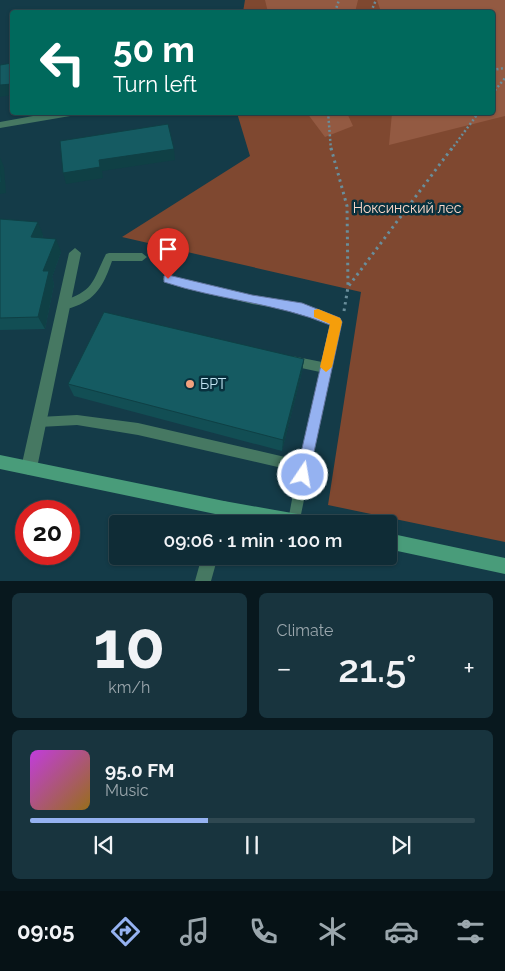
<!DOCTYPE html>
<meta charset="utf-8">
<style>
:root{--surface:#0f2c36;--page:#18343e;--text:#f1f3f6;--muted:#9ba7ad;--line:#2f4851;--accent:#95b2f1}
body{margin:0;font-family:Raleway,sans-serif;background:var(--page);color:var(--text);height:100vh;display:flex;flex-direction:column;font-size:19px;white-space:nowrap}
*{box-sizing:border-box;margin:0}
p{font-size:16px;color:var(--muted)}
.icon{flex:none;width:28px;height:28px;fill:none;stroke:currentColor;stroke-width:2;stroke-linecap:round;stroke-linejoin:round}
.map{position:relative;height:581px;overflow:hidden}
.sheet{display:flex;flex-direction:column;gap:12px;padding:12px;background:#08181e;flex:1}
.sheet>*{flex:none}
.guide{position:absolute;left:10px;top:10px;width:485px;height:105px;border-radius:5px;box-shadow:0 1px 4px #0004,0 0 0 1px var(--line);background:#00695c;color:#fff;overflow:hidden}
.speed{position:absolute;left:15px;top:500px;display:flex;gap:10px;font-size:25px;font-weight:700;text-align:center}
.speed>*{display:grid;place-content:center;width:65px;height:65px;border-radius:50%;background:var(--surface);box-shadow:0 1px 4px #0004,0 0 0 1px var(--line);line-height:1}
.speed .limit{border:8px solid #d22;background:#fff;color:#111}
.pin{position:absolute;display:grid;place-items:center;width:42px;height:42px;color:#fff;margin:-51px -21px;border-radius:50% 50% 50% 0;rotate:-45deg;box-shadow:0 0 5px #0007}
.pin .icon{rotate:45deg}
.me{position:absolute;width:55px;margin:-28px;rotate:12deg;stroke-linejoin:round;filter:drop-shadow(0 0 4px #0008)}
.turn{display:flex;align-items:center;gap:18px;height:105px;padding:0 20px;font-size:22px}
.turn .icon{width:65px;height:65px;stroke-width:2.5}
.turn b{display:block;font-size:35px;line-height:42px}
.big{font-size:38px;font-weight:600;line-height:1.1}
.sheet .tile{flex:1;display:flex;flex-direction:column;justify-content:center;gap:8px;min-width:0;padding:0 18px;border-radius:8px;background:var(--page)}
.sheet .dial{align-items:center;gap:0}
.dial b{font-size:65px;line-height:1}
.song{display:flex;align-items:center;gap:15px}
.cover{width:60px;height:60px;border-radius:8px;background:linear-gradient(135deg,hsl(290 70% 55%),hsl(40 70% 35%))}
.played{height:5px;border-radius:2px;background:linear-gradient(90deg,var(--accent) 40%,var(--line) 40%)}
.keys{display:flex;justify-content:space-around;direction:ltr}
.heat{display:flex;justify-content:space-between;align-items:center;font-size:28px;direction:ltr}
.sheet .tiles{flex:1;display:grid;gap:12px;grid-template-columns:1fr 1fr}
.tile:last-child{grid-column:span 2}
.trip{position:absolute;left:109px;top:515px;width:288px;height:50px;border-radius:5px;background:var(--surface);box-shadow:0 1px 4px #0004,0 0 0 1px var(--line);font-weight:600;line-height:50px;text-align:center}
.tab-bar{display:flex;height:80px;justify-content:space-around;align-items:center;background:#061216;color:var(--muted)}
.tab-bar .icon{width:35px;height:35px}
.tab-bar .active{color:var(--accent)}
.tab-bar b{font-size:22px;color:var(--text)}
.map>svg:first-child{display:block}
.green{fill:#7f4830}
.forest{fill:#935a42}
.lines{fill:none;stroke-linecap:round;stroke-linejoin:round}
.path-far1{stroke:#698e9b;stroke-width:2.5;stroke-dasharray:2 2.5;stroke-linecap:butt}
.path{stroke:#698e9b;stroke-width:3;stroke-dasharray:2.5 4;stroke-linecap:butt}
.lane{fill:#467862;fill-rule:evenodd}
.street{fill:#467862;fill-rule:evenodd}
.secondary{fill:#499c7a;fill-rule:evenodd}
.wall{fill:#124e54}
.shaded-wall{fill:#0f4045}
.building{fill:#155b62;stroke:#0f4045}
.route{fill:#95b2f1;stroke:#61749d}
.slow{fill:#f59e0b}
.poi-dot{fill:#f2a17e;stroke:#08313e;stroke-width:2}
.labels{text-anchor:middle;stroke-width:5;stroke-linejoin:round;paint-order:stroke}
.park-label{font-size:14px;fill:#fcd8c9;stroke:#08313e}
.poi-label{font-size:14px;fill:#c3e5f3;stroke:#08313e;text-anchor:start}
</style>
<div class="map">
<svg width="505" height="581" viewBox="0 0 505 581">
<rect width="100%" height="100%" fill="#143b48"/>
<path class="green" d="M 245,0 L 505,0 L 505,542 L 328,505 L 361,292 L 122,237 L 250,156 L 237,113 L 492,112 L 492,12 L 243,12 Z"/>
<path class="forest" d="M 265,0 L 358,0 L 355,12 L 268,12 Z
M 377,0 L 505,0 L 505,116 L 389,145 L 392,113 L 492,112 L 492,12 L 381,12 Z
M 307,113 L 347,113 L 353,126 L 325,137 Z"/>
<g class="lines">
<path class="path-far1" d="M 335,12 L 339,0
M 371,12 L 376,0
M 492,70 L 505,68
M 492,94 L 505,78
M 328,112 L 331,150
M 451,150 L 479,112"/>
<path class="path" d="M 331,148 L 347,206 L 348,287
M 344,311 L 348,287 L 452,148"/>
<path class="lane" d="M 109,253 L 142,253 L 147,257 L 142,261 L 112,261 C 105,281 98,298 76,306 C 71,308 66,310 60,308 L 59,305 L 60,302 C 95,290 91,284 106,254 Z
M 168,275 L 252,296 L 302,304 L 340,319 L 341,322 L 299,524 L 289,524 L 288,521 L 296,478 L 282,468 L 138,435 L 77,425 L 39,427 L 35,426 L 33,422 L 35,418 L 39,417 L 77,415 L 138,423 L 285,457 L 299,465 L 320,372 L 292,366 L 288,364 L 287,361 L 288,358 L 292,356 L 322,362 L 330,324 L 301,312 L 252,304 L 165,282 L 163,279 L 165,276 Z"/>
<path class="street" d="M 55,112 L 81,112 L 76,115 L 0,128 L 0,122 Z
M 75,248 L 81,253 L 37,468 L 34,473 L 29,475 L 24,473 L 21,468 L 69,253 Z
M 224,501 L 230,503 L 232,509 L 228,524 L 212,524 L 218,503 Z
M 202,556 L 218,556 L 211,581 L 195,581 Z"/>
<path class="secondary" d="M 0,455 L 224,501 L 309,516 L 315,518 L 317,524 L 263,524 L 0,469 Z
M 388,533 L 505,558 L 505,574 L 388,549 Z"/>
</g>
<path class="wall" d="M 0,219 L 43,235 L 42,238 L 61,252 L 52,277 L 54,284 L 45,329 L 0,330 Z
M 304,359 L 302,372 L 282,451 L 74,396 L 68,384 Z"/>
<path class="shaded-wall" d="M 12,84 L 12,95 L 0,97 L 0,85 Z
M 174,149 L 175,160 L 102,171 L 103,178 L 66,184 L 63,173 L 99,160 Z
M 0,157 L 4,167 L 6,193 L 0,194 Z
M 38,222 L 43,235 L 37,250 L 31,237 Z
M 56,239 L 61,252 L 52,277 L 54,284 L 45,329 L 38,317 L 43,271 Z
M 304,359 L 302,372 L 282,451 L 283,440 Z"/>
<path class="building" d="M 12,63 L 12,84 L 0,85 L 0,65 Z
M 168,124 L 174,149 L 99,160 L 100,167 L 63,173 L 60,141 Z
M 0,165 L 1,182 L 0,183 Z
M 0,219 L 38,222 L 31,237 L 56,239 L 43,271 L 49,271 L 38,317 L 0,318 Z
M 104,312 L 304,359 L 283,440 L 68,384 Z"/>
<path class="route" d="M 168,275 L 252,295 L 302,303 L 340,318 L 342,322 L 308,480 L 303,482 L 298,480 L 296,475 L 330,325 C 277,303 218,300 164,282 L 164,276 Z"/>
<path class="slow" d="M 318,309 L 340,318 L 342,322 L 332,367 L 326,372 L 320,367 L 330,324 L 314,317 L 314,310 Z"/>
<circle class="poi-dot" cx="190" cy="384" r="5"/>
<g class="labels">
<g class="park-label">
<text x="407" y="213">Ноксинский лес</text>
</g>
<g class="poi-label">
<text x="200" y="389">БРТ</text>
</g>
</g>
</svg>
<div class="speed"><div class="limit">20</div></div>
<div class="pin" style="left:168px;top:279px;background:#d93025"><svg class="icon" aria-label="arrive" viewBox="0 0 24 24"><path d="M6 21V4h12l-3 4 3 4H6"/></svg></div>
<svg class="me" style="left:303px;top:475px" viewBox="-20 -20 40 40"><circle r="17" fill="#95b2f1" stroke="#fff" stroke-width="3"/><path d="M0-11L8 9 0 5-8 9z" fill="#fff"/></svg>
<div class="trip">09:06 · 1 min · 100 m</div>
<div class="guide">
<div class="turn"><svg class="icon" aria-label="left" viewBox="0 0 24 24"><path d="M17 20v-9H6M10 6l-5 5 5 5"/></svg><div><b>50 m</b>Turn left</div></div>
</div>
</div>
<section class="sheet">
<div class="tiles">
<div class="tile dial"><b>10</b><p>km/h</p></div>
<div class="tile"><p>Climate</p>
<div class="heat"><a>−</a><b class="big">21.5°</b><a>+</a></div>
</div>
<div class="tile">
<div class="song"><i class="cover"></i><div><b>95.0 FM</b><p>Music</p></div></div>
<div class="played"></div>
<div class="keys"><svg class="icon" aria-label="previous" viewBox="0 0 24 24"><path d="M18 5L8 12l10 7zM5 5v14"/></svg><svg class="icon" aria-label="pause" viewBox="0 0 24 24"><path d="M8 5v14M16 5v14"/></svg><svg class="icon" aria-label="next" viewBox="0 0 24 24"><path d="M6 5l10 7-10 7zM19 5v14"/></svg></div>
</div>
</div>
</section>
<nav class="tab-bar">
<b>09:05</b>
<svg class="icon active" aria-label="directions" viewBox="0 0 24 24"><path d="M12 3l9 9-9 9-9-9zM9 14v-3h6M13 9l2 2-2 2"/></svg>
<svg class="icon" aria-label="music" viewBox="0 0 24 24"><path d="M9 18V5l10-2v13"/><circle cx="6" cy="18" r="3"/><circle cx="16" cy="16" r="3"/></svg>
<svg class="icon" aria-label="phone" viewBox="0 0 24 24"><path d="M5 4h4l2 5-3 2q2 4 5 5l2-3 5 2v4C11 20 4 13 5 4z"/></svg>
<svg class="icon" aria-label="climate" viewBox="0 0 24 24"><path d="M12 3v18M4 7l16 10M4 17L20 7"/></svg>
<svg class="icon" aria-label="car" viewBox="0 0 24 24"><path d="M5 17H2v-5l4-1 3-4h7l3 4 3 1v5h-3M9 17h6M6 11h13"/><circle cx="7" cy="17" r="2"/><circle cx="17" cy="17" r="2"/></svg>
<svg class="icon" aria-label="filters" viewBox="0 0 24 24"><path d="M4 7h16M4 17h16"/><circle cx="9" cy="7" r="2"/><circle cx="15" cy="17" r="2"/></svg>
</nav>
